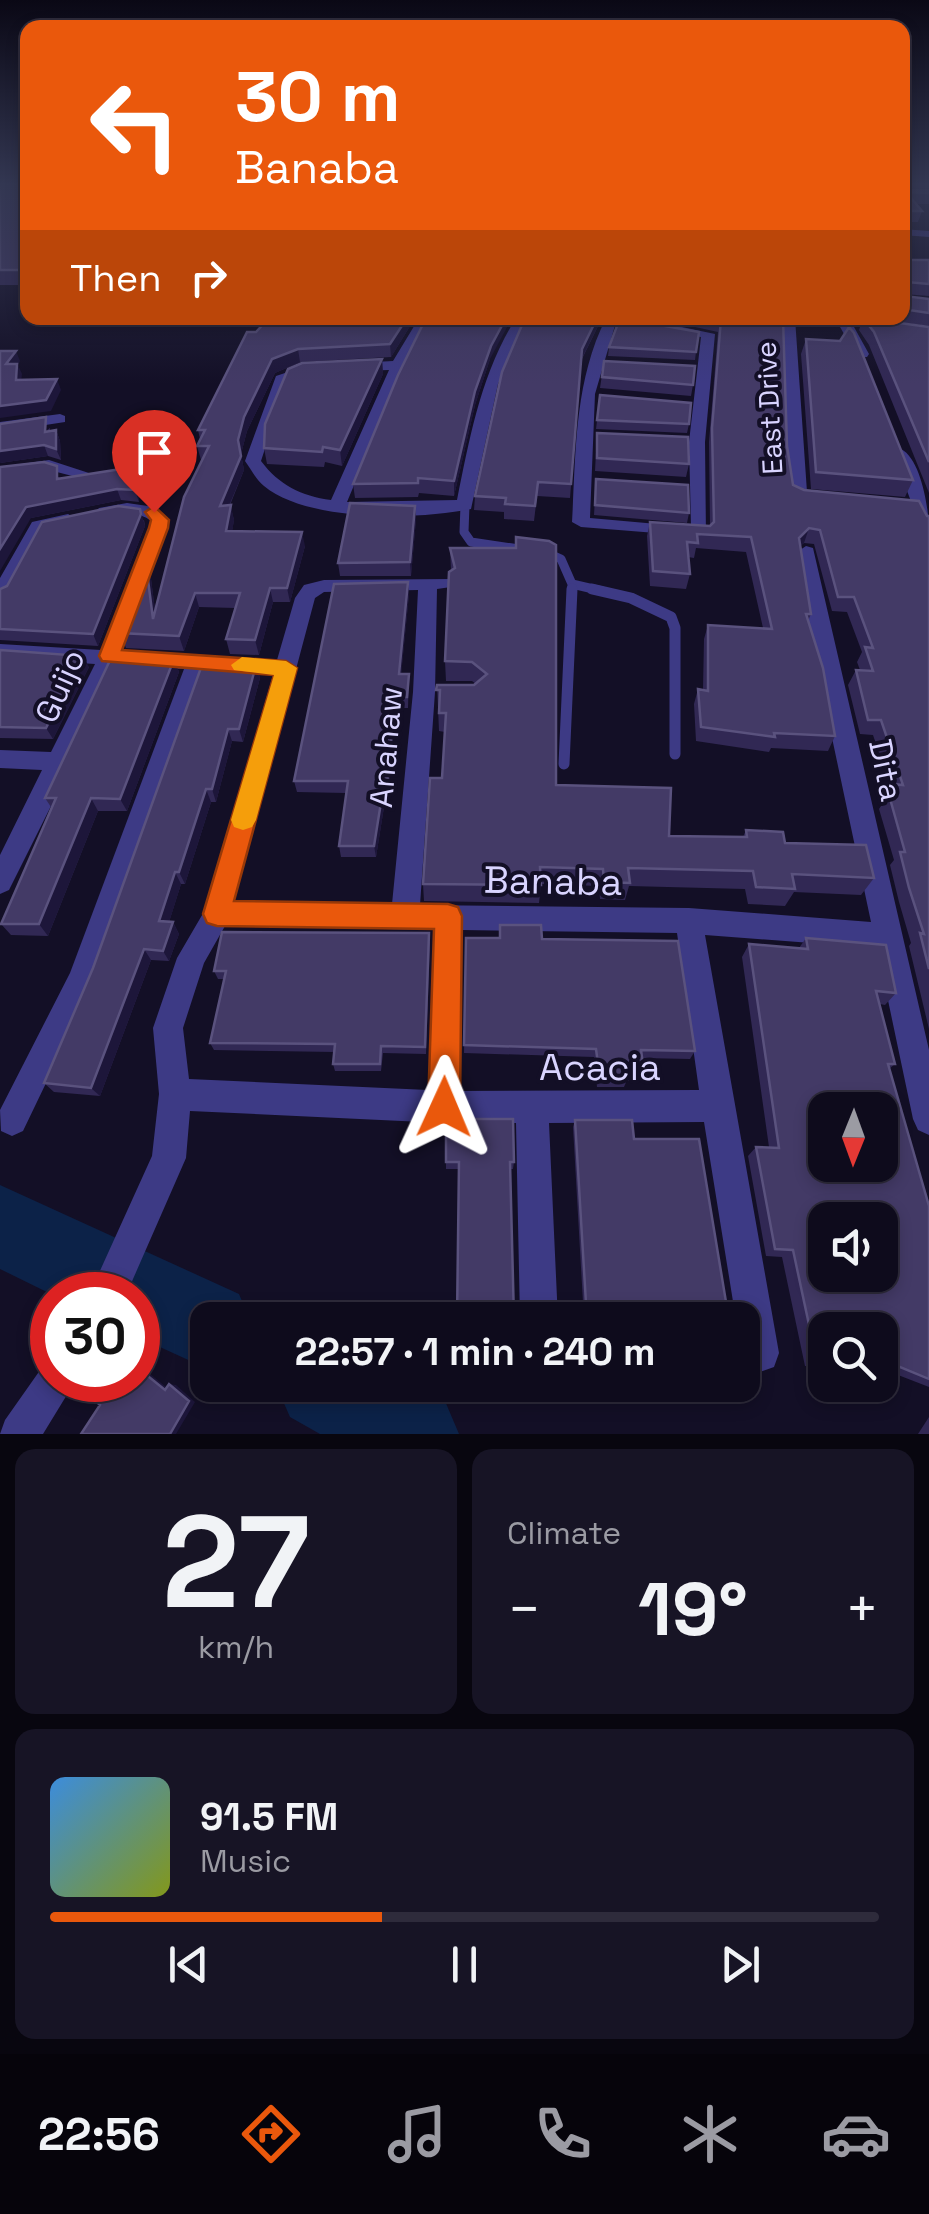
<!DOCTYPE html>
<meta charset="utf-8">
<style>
:root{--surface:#0e0b1c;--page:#171425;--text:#f1f3f6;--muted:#9b9ba3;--line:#2e2b3b;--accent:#ea580c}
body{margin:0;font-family:"Space Grotesk",sans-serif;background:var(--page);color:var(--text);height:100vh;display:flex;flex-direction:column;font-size:38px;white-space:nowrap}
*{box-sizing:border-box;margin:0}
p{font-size:32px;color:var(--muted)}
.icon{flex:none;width:55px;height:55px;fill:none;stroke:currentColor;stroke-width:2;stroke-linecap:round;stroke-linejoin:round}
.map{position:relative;height:1434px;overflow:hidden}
.sheet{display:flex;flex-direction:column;gap:15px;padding:15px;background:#08060f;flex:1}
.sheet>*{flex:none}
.banner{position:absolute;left:20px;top:20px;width:890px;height:305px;border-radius:20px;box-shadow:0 5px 15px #0003,0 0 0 2px var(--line);background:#ea580c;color:#fff;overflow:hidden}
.needle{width:65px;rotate:181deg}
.buttons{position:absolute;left:808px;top:1092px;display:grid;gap:20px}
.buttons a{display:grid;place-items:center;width:90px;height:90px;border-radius:20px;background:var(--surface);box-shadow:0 5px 15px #0003,0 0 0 2px var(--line);font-size:50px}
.speed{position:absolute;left:30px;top:1272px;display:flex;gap:20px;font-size:50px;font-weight:700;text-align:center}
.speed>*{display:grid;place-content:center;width:130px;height:130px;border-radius:50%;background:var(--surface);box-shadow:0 5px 15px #0003,0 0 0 2px var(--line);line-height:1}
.speed .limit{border:15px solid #d22;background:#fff;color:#111}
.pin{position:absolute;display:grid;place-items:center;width:85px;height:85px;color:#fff;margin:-102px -42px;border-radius:50% 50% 50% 0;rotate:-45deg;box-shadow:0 0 10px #0007}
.pin .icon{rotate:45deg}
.me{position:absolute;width:110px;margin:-55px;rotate:1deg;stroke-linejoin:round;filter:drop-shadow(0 0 8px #0008)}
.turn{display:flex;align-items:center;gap:35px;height:210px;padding:0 50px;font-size:45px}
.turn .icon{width:130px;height:130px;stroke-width:2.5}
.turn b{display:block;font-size:70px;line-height:85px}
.then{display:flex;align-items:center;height:95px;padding:0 50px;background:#0003;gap:20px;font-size:38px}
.big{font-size:75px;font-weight:800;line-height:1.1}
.sheet .card{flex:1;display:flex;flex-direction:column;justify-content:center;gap:15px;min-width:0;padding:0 35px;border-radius:20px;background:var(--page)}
.sheet .dial{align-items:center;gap:0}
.dial b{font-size:130px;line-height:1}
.song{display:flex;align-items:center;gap:30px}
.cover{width:120px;height:120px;border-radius:15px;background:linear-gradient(135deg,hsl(210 70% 55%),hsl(70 70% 35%))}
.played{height:10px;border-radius:5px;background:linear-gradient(90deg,var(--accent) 40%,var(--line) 40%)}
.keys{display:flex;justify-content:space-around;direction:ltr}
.heat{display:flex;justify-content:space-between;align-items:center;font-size:55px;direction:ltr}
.sheet .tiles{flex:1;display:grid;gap:15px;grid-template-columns:1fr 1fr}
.card:last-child{grid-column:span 2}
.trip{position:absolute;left:190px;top:1302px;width:570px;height:100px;border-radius:20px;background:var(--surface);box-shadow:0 5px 15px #0003,0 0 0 2px var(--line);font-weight:800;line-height:100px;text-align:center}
.tabs{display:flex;height:160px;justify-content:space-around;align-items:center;background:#06040b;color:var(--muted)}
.tabs .icon{width:70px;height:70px}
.tabs .active{color:var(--accent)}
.tabs b{font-size:45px;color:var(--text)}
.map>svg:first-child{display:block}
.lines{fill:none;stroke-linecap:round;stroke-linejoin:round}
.river{fill:#0c2248;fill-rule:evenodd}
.lane-far1{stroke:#3d3a85;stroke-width:9}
.lane{stroke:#3d3a85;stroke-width:11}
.street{fill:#3d3a85;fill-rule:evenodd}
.wall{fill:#312854}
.shaded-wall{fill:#1d163a}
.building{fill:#433a66;stroke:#5a527e;stroke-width:2.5;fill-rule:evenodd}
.route{fill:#ea580c;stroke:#983908;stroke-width:2.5}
.slow{fill:#f59e0b}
.labels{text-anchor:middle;stroke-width:8;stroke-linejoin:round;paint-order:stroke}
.far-street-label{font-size:28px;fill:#d9d4ff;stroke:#130f26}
.street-label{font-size:32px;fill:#d9d4ff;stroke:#130f26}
.near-street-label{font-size:38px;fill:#d9d4ff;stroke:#130f26}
</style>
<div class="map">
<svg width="929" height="1434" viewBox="0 0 929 1434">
<rect width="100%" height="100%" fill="#130f26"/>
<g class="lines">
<path class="river" d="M 0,1185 L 239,1294 L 250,1320 L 208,1320 L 208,1369 L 138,1337 L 138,1295 L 53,1295 L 0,1269 Z
M 276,1385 L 415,1385 L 445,1401 L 459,1434 L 320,1434 L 290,1417 Z"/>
<path class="lane-far1" d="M 465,505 L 464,532 L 471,542 L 519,549
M 543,551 L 561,559 L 572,584 L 602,591
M 572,591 L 572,584"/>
<path class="lane" d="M 592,589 L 631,598 L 671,617 L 675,628 L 675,754
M 564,764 L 572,589"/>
<path class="street" d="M 902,229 L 929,231 L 929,237 L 902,235 Z
M 419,318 L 431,318 L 395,387 L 347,502 L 457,500 C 470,436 481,374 516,318 L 528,318 L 498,384 L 471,509 C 418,520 307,522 264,486 C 256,480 251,469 245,461 L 276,376 L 309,365 L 316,369 L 287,381 L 261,461 C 279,485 301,496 331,500 L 389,370 L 356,371 L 349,367 L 356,363 L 393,361 Z
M 606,318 L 639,318 L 715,334 L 705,442 L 706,537 L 581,527 L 572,522 C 576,452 574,382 606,318 ZM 616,322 L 701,337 L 689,442 L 691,527 L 590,518 L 595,394 Z
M 783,318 L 795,318 L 807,492 L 828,498 L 819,503 L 793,500 L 790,496 L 786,460 Z
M 835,318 L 845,318 L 854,327 L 869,354 L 867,357 L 857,357 Z
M 60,414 L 65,416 L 65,422 L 0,432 L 0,422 Z
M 901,449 C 921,459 929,509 929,530 L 920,525 L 893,454 Z
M 49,460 L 92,474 L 84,479 L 49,470 L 0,477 L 0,467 Z
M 127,503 L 155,507 L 169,520 L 121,651 L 277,660 L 295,598 L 304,585 L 324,580 L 451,579 L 451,587 L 437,589 L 435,692 L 420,905 L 689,908 L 871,922 L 802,596 L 797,552 L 806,546 L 813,548 L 929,1050 L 929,1135 L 918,1130 L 913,1119 L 877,948 L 705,935 L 779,1353 L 774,1367 L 760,1372 L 746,1367 L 742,1357 L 742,1320 L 736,1320 L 704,1122 L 549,1123 L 558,1320 L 520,1320 L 516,1123 L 444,1123 L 190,1111 L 186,1158 L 126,1295 L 89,1295 L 152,1156 L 159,1094 L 153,1028 L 177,958 L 205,910 L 273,675 L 205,671 L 96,979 L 23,1131 L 12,1136 L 1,1131 L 0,1110 L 70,973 L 184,669 L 115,665 L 73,762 L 9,890 L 0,894 L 0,855 L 42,770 L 0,768 L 0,750 L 51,752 L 95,664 L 0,658 L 0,644 L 101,650 L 151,521 C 133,506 112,523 96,512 L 99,508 ZM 418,590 L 413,692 L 392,904 L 234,902 L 315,598 L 324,592 ZM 225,926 L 434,930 L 428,1090 L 189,1079 L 183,1028 L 204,963 ZM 462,930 L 677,933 L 699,1090 L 460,1091 Z
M 68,514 L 77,519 L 74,523 L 45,530 L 10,596 L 0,602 L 0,578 L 32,522 Z
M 52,1362 L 52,1380 L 76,1380 L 43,1434 L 0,1434 L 5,1420 L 43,1366 Z"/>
</g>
<path class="wall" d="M 0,184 L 28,184 L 28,285 L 0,285 Z
M 902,184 L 929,184 L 929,188 L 904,187 L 906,190 L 929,190 L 929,204 L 916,204 L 922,211 L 918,222 L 902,222 Z
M 902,252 L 908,260 L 929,260 L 929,296 L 904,294 L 904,296 L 929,299 L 929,326 L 867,318 L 902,318 Z
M 269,318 L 415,318 L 391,357 L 300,362 L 275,373 L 247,431 L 241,454 L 244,470 L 230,505 L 234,520 L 232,531 L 305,546 L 290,602 L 273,602 L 259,655 L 230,654 L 226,639 L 235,608 L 199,607 L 184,651 L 126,648 L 120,633 L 146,564 L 151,579 L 155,610 L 202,460 L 201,460 L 197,446 L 200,439 L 198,430 L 256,332 Z
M 525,318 L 602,318 L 581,361 L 570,498 L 537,496 L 534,521 L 504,519 L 504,512 L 474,510 L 475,496 Z
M 654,318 L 783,318 L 787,446 L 793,485 L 804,490 L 929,516 L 929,1029 L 909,946 L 911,943 L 899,902 L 890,865 L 894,860 L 879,809 L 883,803 L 882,798 L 890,786 L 873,735 L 860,734 L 848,685 L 856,670 L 860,670 L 857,662 L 862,652 L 847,612 L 832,611 L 814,544 L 804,543 L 800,546 L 811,614 L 808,621 L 835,736 L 828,751 L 771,748 L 769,752 L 696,741 L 694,704 L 698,689 L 703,690 L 704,639 L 708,625 L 763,628 L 746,552 L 696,548 L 694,558 L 688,557 L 690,574 L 686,589 L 650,586 L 647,536 L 650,522 L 710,526 L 709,442 L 718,332 Z
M 863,318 L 929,327 L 929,493 L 869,345 L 859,330 Z
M 806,339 L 913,480 L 905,497 L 811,489 L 801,354 Z
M 609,347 L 696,352 L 695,360 L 608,356 Z
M 382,359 L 383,374 L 342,466 L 325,462 L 324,467 L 267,464 L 264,448 Z
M 490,359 L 475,405 L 454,496 L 419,493 L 418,497 L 355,498 L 353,484 Z
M 604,361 L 693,385 L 691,396 L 600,388 Z
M 600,395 L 689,424 L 687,433 L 596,429 Z
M 50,428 L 50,431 L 56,430 L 60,441 L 61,460 L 48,456 L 0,463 Z
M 597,433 L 689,464 L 686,477 L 595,471 Z
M 0,467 L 62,478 L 134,467 L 138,479 L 139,502 L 121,500 L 31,518 Z
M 596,479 L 689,513 L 687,523 L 594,515 Z
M 416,519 L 411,576 L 340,576 L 338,563 Z
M 144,520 L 145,526 L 98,646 L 0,640 L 0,589 Z
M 450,548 L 556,785 L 669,836 L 743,837 L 746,830 L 785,843 L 874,878 L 861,895 L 794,892 L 785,906 L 748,904 L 745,889 L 629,886 L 625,900 L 600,899 L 599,886 L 541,884 L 539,903 L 424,901 L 423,884 L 442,778 L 445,732 L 439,731 L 437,685 L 476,684 L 472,681 L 446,681 L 445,661 L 451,570 Z
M 409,594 L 401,674 L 409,674 L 408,708 L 396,708 L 387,807 L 384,807 L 376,857 L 341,857 L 339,846 L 346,793 L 297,792 L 294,781 Z
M 0,650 L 89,667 L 53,739 L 0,738 Z
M 174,659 L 179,672 L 127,811 L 98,811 L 48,936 L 11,935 L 1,924 L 51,807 L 45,798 Z
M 256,665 L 260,678 L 243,742 L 232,741 L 216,802 L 211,802 L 185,884 L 181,884 L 169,922 L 173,922 L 179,934 L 169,961 L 151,960 L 100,1096 L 54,1092 L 44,1083 Z
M 466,938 L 542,939 L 695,1051 L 690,1059 L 642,1058 L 644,1072 L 641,1080 L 627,1080 L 624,1087 L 597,1087 L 594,1057 L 464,1053 Z
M 806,938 L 896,993 L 885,1005 L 880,1004 L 895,1064 L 889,1069 L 929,1255 L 929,1387 L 880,1368 L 880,1330 L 825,1330 L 825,1366 L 805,1366 L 782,1257 L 766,1256 L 748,1156 L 756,1147 L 769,1147 L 742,957 L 749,944 L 799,948 Z
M 430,942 L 426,1054 L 383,1053 L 381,1071 L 335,1071 L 333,1064 L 335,1052 L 214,1050 L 210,1043 L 224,979 L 218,979 L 214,971 Z
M 446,1119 L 514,1162 L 513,1169 L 446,1169 Z
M 575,1120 L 634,1139 L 729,1320 L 584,1320 L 573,1127 Z
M 929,1417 L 929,1434 L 918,1434 Z"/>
<path class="shaded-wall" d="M 407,318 L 415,318 L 391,357 L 390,344 Z
M 506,318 L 512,318 L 490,359 L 475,405 L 454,496 L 454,481 L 475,391 L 491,346 Z
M 597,318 L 602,318 L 580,362 L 582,349 Z
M 298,349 L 300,362 L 275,373 L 247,431 L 241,454 L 244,470 L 223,520 L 220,506 L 244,417 L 272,359 Z
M 16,351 L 20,361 L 18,365 L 22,374 L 20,391 L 6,364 Z
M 382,359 L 383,374 L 342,466 L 340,450 Z
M 57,379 L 61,390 L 51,411 L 0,418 L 0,406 Z
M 56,430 L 60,441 L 61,460 L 56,449 Z
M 44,445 L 48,456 L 0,463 L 0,451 Z
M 134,467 L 138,479 L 139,502 L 135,490 Z
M 117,489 L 121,500 L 31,518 L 0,571 L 0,549 L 26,507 Z
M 231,505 L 234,520 L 230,546 L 226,531 Z
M 415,506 L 416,519 L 411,576 L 410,562 Z
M 140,509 L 145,526 L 98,646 L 93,634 Z
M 809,528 L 804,543 L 793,552 L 799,538 Z
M 302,532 L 305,546 L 290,602 L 287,588 Z
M 146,564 L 151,579 L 158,634 L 153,619 Z
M 408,582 L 409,594 L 400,686 L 399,674 Z
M 270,588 L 273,602 L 259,655 L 255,640 Z
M 195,593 L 199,607 L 184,651 L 179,636 Z
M 83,656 L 89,667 L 53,739 L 46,728 Z
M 174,659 L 179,672 L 127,811 L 120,799 Z
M 256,665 L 260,678 L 243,742 L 239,729 Z
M 395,697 L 396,708 L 387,807 L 386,796 Z
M 228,729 L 232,741 L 216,802 L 212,789 Z
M 206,789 L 211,802 L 185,884 L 179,872 Z
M 382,796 L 384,807 L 376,857 L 374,846 Z
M 91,798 L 98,811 L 48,936 L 39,924 Z
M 175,872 L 181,884 L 166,932 L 159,921 Z
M 173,922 L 179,934 L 169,961 L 163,951 Z
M 144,949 L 151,960 L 100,1096 L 91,1088 Z
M 138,1364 L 172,1392 L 165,1390 L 138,1368 Z
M 169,1384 L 176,1385 L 195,1402 L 176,1434 L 170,1434 Z"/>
<path class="building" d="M 0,184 L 28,184 L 28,270 L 0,270 Z
M 902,184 L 906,190 L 929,190 L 929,193 L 906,192 L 922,211 L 902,211 Z
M 902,252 L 908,260 L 929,260 L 929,284 L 907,282 L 903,286 L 904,296 L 929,299 L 929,313 L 902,309 Z
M 269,318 L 407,318 L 390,344 L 298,349 L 272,359 L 244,417 L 238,440 L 241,456 L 220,506 L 231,505 L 226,531 L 302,532 L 287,588 L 270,588 L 255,640 L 226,639 L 240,593 L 195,593 L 179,636 L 120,633 L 146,564 L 153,619 L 184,497 L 209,446 L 197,446 L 205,430 L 198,430 L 247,332 L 256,332 Z
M 426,318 L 506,318 L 491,346 L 475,391 L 454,481 L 418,478 L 418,483 L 353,484 L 398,375 Z
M 525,318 L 597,318 L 582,349 L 571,484 L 538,482 L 535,506 L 505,504 L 506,498 L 475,496 L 502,372 Z
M 620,318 L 699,332 L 696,352 L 609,347 Z
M 714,318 L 783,318 L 787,446 L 793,485 L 804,490 L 919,501 L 927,516 L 929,516 L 929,969 L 920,933 L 924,934 L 909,888 L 900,852 L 905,852 L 889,795 L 895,795 L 891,784 L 903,785 L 881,720 L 868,720 L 856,670 L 873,671 L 865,647 L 873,648 L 854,597 L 838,597 L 820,530 L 809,528 L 799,538 L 811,614 L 806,614 L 823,668 L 835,736 L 774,733 L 775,737 L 701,727 L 698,689 L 708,691 L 708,625 L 772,629 L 751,537 L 697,534 L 698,543 L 687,542 L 690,574 L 653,571 L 650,522 L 710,526 L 714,522 L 712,428 L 721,319 Z
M 863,318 L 929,327 L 929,462 L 874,332 Z
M 849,327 L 854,333 L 913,480 L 816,472 L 806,339 L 840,341 Z
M 0,351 L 16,351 L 6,364 L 17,364 L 16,380 L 57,379 L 46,400 L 0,406 Z
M 382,359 L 340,450 L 323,447 L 322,452 L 264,448 L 265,424 L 288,369 L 302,363 Z
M 604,361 L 695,366 L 693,385 L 602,377 Z
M 600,395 L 691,403 L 689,424 L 597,420 Z
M 46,417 L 45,432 L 56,430 L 56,449 L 44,445 L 0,451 L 0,424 Z
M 597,433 L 688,437 L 689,464 L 597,458 Z
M 44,462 L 57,466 L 57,479 L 134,467 L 135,490 L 117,489 L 26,507 L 0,549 L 0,467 Z
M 596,479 L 688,485 L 689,513 L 595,505 Z
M 350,503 L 415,506 L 410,562 L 338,563 Z
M 118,506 L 140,509 L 141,514 L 93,634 L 0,629 L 0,589 L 7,586 L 42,522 Z
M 516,537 L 549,541 L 556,545 L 556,785 L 671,788 L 669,836 L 747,837 L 746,830 L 783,832 L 785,843 L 866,845 L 874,878 L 792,874 L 795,889 L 756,887 L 753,871 L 628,868 L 630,883 L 604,882 L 603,869 L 540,867 L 541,885 L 423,884 L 430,778 L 442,778 L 446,713 L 439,713 L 440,690 L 436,690 L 437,685 L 474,685 L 487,674 L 472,662 L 445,661 L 449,572 L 455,568 L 450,548 L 516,548 Z
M 408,582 L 399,674 L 409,674 L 407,697 L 395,697 L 386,796 L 382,796 L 374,846 L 339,846 L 348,781 L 294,781 L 334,584 Z
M 0,650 L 83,656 L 46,728 L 0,727 Z
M 112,656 L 174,659 L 120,799 L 91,798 L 39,924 L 1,924 L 56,798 L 45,798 Z
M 203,662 L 256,665 L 239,729 L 228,729 L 212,789 L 206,789 L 179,872 L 175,872 L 159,921 L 173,922 L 163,951 L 144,949 L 91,1088 L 44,1083 L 93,968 Z
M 500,925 L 541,925 L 542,939 L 678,941 L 695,1051 L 641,1050 L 644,1072 L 627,1072 L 628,1079 L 600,1079 L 596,1049 L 464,1045 L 466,938 L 500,938 Z
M 222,932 L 429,933 L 425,1047 L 381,1046 L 380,1064 L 333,1064 L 335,1044 L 210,1043 L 226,971 L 214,971 Z
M 806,938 L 886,945 L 896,993 L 876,991 L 895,1064 L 888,1064 L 929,1206 L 929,1379 L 888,1362 L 880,1362 L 880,1330 L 825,1330 L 825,1362 L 817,1362 L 793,1250 L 775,1249 L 756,1147 L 779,1148 L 749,944 L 808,949 ZM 825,1110 L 880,1110 L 880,1165 L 825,1165 ZM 825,1220 L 880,1220 L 880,1275 L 825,1275 Z
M 446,1119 L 513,1119 L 514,1162 L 510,1162 L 514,1320 L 457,1320 L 459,1162 L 446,1162 Z
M 575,1120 L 632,1120 L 634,1139 L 699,1139 L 729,1320 L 587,1320 Z
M 138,1368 L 165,1390 L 169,1384 L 189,1401 L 170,1434 L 81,1434 L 100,1405 L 83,1389 L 89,1380 L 138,1380 Z"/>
<linearGradient id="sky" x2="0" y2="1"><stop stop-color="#0a0815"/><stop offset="0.48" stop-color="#333752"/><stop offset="1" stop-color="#333752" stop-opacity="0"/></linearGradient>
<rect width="929" height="384" fill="url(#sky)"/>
<path class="route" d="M 154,506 L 169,520 L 168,528 L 122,650 L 286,661 L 297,668 L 234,901 L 448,904 L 458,907 L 462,916 L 460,1107 L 455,1119 L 444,1123 L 432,1119 L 428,1107 L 434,929 L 217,926 L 207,923 L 203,914 L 274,675 L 102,661 L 99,656 L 149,528 L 151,520 L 145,512 Z"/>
<path class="slow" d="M 242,657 L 286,661 L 297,668 L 256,820 L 252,827 L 243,830 L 234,827 L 231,820 L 274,675 L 234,670 L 231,665 Z"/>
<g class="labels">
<g class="far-street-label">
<text transform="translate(769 408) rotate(-93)" y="10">East Drive</text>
</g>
<g class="street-label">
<text transform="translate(60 686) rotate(-66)" y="11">Guijo</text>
<text transform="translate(386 747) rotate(-85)" y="11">Anahaw</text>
<text transform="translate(886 770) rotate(78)" y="11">Dita</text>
</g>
<g class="near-street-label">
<text transform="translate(553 881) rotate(1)" y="13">Banaba</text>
<text x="600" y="1080">Acacia</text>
</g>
</g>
</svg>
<div class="buttons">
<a><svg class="needle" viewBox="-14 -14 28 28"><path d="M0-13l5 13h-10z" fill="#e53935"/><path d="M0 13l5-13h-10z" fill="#9b9ba3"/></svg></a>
<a><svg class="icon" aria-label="sound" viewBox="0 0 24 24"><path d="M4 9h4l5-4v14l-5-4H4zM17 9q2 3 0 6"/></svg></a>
<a><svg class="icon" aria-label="search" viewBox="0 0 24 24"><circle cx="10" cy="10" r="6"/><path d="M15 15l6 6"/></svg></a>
</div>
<div class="speed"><div class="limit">30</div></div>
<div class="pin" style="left:154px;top:512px;background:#d93025"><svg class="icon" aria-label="arrive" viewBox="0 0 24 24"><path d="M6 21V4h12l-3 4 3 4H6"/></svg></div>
<svg class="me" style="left:444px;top:1107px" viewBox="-20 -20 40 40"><path d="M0-17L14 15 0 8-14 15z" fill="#ea580c" stroke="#fff" stroke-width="4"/></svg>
<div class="trip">22:57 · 1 min · 240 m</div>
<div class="banner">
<div class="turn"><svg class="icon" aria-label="left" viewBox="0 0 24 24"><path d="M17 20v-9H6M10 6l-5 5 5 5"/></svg><div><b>30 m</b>Banaba</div></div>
<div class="then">Then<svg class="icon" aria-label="right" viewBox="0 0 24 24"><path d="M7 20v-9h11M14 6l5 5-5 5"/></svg></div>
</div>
</div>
<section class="sheet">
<div class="tiles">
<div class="card dial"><b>27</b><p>km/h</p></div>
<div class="card"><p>Climate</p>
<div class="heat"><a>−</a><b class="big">19°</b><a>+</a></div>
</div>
<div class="card">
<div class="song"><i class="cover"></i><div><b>91.5 FM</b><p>Music</p></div></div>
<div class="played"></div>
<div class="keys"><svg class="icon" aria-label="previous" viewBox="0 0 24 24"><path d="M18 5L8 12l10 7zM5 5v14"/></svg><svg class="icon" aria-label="pause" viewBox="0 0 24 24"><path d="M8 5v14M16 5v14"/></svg><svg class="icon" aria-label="next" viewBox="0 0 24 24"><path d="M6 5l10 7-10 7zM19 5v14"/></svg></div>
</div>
</div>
</section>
<nav class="tabs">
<b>22:56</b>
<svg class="icon active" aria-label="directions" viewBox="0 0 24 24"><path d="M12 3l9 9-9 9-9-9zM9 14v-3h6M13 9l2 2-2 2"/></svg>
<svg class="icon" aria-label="music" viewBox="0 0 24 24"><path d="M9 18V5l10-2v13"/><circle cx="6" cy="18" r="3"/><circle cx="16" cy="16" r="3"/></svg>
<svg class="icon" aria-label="phone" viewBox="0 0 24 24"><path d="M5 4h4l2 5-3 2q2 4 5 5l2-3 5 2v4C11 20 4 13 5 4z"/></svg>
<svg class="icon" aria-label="climate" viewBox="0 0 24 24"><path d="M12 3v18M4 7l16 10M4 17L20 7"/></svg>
<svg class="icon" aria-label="car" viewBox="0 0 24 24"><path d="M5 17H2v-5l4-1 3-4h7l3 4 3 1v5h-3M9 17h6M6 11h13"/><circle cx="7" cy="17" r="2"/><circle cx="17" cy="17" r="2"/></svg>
</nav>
